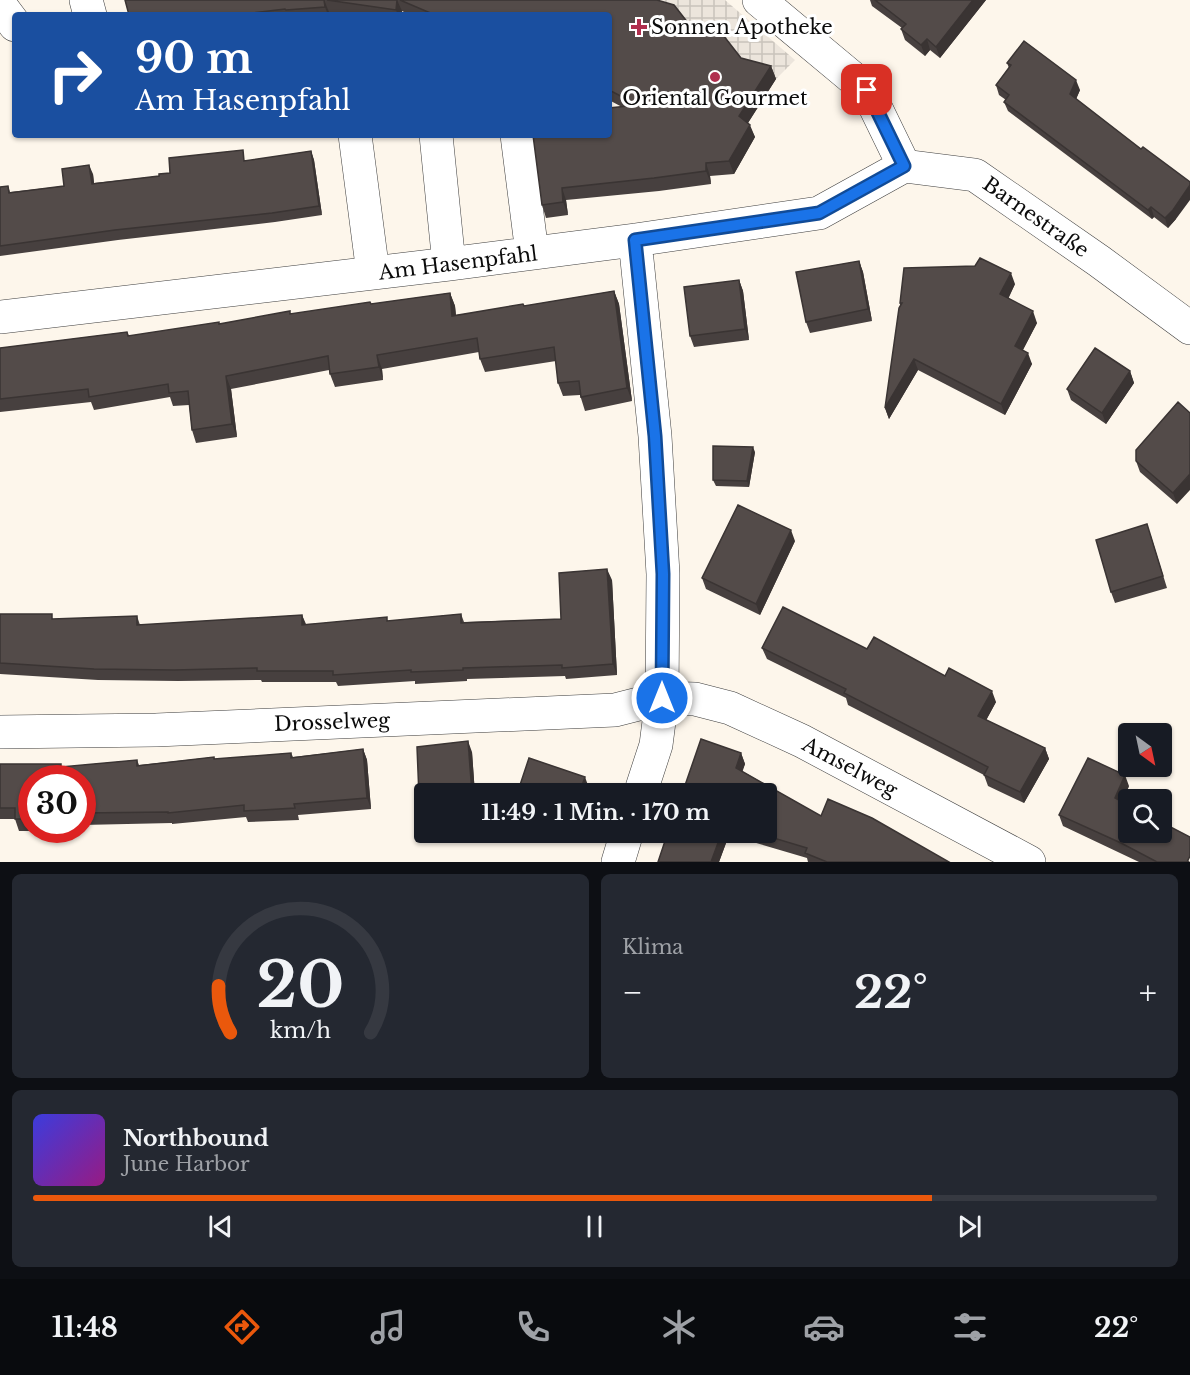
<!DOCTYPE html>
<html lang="de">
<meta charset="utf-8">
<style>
:root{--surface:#171b24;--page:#242831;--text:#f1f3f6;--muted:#9ea1a6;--line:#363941;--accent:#ea580c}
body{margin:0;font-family:"Libre Baskerville",serif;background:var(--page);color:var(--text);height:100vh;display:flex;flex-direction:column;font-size:22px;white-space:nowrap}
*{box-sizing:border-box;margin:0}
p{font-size:20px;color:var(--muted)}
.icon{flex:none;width:33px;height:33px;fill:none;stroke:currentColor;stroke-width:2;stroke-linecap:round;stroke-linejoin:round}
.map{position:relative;height:862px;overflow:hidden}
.drawer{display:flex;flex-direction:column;gap:12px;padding:12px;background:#0d0f14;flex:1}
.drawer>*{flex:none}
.top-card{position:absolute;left:12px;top:12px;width:600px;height:126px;border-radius:6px;box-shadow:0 2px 4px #0004;background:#1a4fa0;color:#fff;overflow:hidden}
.needle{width:39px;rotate:147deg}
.tools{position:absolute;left:1118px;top:723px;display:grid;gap:12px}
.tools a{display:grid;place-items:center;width:54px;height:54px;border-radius:6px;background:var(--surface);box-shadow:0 2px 4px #0004;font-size:30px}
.speed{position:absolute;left:18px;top:765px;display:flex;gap:12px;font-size:30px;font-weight:700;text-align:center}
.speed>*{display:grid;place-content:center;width:78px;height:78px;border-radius:50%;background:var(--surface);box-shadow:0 2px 4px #0004;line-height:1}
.speed .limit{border:9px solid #d22;background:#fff;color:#111}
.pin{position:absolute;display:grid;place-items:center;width:51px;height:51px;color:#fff;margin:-26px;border-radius:12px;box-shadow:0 3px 9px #0006}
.me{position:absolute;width:66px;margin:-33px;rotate:0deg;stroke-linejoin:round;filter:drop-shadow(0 0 4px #0008)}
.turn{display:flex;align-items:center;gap:21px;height:126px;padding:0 24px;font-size:27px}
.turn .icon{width:78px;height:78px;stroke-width:2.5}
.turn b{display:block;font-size:42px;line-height:51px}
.big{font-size:45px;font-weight:700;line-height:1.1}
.drawer .widget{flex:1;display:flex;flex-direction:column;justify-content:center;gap:9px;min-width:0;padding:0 21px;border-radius:9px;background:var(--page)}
.drawer .dial{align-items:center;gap:0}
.dial svg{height:156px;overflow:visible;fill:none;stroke:var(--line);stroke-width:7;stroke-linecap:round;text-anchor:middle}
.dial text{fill:var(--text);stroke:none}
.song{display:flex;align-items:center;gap:18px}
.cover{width:72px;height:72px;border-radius:9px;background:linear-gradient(135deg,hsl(240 70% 55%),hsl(310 70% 35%))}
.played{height:6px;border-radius:3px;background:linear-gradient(90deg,var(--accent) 80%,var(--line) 80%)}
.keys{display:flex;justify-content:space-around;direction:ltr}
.heat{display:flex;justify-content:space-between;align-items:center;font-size:33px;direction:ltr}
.drawer .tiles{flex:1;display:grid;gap:12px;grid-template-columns:1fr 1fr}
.widget:last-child{grid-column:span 2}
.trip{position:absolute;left:414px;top:783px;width:363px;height:60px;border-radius:6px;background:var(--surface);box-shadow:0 2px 4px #0004;font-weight:700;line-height:60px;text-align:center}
.tabs{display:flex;height:96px;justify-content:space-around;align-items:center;background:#090b0e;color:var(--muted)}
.tabs .icon{width:42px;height:42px}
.tabs .selected{color:var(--accent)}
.tabs b{font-size:27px;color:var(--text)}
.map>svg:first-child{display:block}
.plaza{fill:url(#plaza-grid)}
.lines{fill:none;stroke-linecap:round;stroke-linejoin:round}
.minor-casing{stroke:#3e3e3e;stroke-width:34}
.minor{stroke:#fff;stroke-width:33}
.wall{fill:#47403f}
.shaded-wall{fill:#3a3433}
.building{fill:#534b49;stroke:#3a3433;stroke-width:1.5}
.route-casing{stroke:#114b97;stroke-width:15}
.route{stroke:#1a73e8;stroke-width:10}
.poi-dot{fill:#b02f4e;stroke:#fff;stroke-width:2}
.labels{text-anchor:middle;stroke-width:6;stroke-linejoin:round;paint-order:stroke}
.poi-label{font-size:20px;fill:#0b0b0b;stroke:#fff;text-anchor:start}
.street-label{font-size:20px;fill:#0b0b0b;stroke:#fff}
</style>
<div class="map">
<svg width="1190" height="862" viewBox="0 0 1190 862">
<defs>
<pattern id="plaza-grid" width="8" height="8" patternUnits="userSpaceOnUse" patternTransform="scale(1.5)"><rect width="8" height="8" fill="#ece5dc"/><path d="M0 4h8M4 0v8" fill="none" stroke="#c9c3bb"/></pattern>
</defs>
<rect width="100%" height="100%" fill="#fdf6eb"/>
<path class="plaza" d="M 641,0 L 725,0 L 795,60 L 776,79 Z"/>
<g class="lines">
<g class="minor-casing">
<path id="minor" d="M 86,0 L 90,15
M 759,0 L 867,90 L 904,166
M 0,5 L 15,25
M 355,135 L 373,273
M 436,135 L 449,264
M 517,135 L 532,253
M 904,166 L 975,175 L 1099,261 L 1190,328
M 635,240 L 655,436 L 663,574 L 662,698 L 656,745 L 640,794
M 0,317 L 449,264 L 635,240 L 819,213 L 904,166
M 0,732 L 156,730 L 615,710 L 662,698 L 695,699 L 730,708 L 802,741 L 1029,862
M 618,862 L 627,832"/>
</g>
<use href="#minor" class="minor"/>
</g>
<path class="wall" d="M 125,0 L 657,0 L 692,28 L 741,58 L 771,66 L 776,79 L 748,123 L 755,137 L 734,174 L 710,176 L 711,184 L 659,191 L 566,200 L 568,215 L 546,218 L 542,205 L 622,107 L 609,100 L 609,15 L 410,15 L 402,11 L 402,15 L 348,15 L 329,12 L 329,15 L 129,15 Z
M 870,0 L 986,0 L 940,58 L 930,50 L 925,56 L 905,40 L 901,29 L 902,28 L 872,6 Z
M 1007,63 L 1080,90 L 1076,99 L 1176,219 L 1168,228 L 1154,217 L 1152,219 L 1008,111 L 1004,102 L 1006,100 L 999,95 L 996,85 L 1009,68 Z
M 311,151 L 314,160 L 322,215 L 275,222 L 118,240 L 0,256 L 0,187 L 8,186 L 10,192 L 64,186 L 93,174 L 94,183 L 159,176 L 246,161 Z
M 859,261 L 863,272 L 872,321 L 810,333 L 806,322 Z
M 739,280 L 743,291 L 749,340 L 694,347 L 690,336 Z
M 1015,284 L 1008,298 L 1037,323 L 1023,350 L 1032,364 L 1005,415 L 918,370 L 889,419 L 885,408 L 900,306 L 900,303 Z
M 614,291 L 619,304 L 632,401 L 585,411 L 580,395 L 563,396 L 558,383 L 556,361 L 485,372 L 480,359 L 479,352 L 382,369 L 383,380 L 335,387 L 330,374 L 329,370 L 231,389 L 237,437 L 196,443 L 192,430 L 189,405 L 173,406 L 170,397 L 94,410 L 91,402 L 0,412 L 0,348 L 127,332 L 129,336 L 290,314 L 371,304 L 450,293 L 455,306 L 456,315 L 524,306 Z
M 1130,371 L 1134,383 L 1106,424 L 1071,400 L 1067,389 Z
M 1178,402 L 1177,504 L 1140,472 L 1136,461 Z
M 755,452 L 749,487 L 716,486 L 713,480 Z
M 1151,536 L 1167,588 L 1115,603 L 1111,592 Z
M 795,541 L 760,615 L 706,589 L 702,578 Z
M 612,580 L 617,675 L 566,679 L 565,676 L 467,679 L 467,681 L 415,684 L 415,681 L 338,686 L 336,682 L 262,682 L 261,680 L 178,681 L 98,680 L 0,674 L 0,614 L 54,619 L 137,616 L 140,625 L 302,615 L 306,624 L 388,621 L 461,614 L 464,622 L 561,619 Z
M 762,648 L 867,649 L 996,702 L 986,720 L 1045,748 L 1049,759 L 1024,803 L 988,786 L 984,775 L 848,705 L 846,698 L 767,659 Z
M 363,749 L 367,760 L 371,809 L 298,815 L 299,820 L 248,822 L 246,817 L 172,824 L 172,823 L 82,825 L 82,778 L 32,778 L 32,830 L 65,830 L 65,831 L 19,831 L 15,819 L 0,819 L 0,764 L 62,767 L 137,760 L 139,765 L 214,757 L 215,759 L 291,753 L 293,757 Z
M 472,752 L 475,794 L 424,794 L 424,807 L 423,807 L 419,796 Z
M 741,753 L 745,764 L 742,771 L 821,816 L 949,862 L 808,862 L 807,858 L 729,835 L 719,862 L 658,862 L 668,832 L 766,832 L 682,794 Z
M 1129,786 L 1122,802 L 1190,862 L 1139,862 L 1063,826 L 1059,815 Z"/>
<path class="shaded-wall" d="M 324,0 L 329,12 L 329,15 L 328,15 L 325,7 Z
M 397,0 L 402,11 L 402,15 L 398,15 L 396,10 Z
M 973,0 L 986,0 L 940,58 L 936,47 Z
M 927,39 L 930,50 L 925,56 L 921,45 Z
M 771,66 L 776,79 L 744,129 L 739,116 Z
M 1076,80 L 1080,90 L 1074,104 L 1070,94 Z
M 750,125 L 755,137 L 734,174 L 729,161 Z
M 311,151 L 314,160 L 322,215 L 319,206 Z
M 706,163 L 710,176 L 711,184 L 706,171 Z
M 89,165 L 93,174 L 95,193 L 92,184 Z
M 1190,185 L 1190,200 L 1176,219 L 1168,228 L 1165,218 Z
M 562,188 L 566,200 L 568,215 L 563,202 Z
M 1151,207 L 1154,217 L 1152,219 L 1148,210 Z
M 859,261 L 863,272 L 872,321 L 868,309 Z
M 1011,273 L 1015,284 L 1005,306 L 1000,294 Z
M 739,280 L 743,291 L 749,340 L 745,329 Z
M 614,291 L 619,304 L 632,401 L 627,388 Z
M 450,293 L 455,306 L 457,329 L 452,316 Z
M 1033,311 L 1037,323 L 1019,357 L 1015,346 Z
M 1028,353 L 1032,364 L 1005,415 L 1001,404 Z
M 377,355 L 382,369 L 383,380 L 379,367 Z
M 914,359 L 918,370 L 889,419 L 885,408 Z
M 1130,371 L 1134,383 L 1106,424 L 1102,413 Z
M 226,376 L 231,389 L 237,437 L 232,424 Z
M 753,447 L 755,452 L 749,487 L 747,481 Z
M 1190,474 L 1190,490 L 1177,504 L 1173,493 Z
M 791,530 L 795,541 L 760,615 L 756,604 Z
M 607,569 L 612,580 L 617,675 L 613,664 Z
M 302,615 L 306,626 L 302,625 Z
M 992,691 L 996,702 L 982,728 L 978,716 Z
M 468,741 L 472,752 L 475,794 L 472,794 L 472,793 Z
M 1045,748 L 1049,759 L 1024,803 L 1020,792 Z
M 363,749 L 367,760 L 371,809 L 367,798 Z
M 741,753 L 745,764 L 740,779 L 736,768 Z
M 1125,775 L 1129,786 L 1119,809 L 1115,798 Z
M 585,777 L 589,788 L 587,794 L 579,794 Z
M 722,832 L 728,832 L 729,835 L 719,862 L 711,862 Z"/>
<path class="building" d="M 125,0 L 324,0 L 325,7 L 286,10 L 285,9 L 235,15 L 129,15 Z
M 327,0 L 397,0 L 396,10 Z
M 400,0 L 657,0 L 674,5 L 692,28 L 723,35 L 741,58 L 771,66 L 739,116 L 750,125 L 729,161 L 706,163 L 706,171 L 654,178 L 562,188 L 563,202 L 542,205 L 533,135 L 609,135 L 609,108 L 638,105 L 609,90 L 609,15 L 473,15 L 468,14 L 468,15 L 435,15 Z
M 875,0 L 973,0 L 936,47 L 927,39 L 921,45 L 901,29 L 906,24 Z
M 1024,41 L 1076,80 L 1070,94 L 1141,149 L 1143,147 L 1190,182 L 1190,185 L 1173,210 L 1165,218 L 1151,207 L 1148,210 L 1004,102 L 1009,95 L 996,85 L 1011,65 L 1007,63 Z
M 243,150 L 244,161 L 311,151 L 319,206 L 272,213 L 115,230 L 0,246 L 0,187 L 8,186 L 9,193 L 64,186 L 62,169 L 89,165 L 92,184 L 159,176 L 159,174 L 170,173 L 169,158 Z
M 980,258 L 1011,273 L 1000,294 L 1033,311 L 1015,346 L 1028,353 L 1001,404 L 914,359 L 885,408 L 899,308 L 902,303 L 900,303 L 904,268 L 975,266 Z
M 859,261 L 868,309 L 806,322 L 796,272 Z
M 739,280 L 745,329 L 690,336 L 684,287 Z
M 614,291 L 627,388 L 581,397 L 579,381 L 558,383 L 554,347 L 480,359 L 477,338 L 377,355 L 379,367 L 330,374 L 328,356 L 226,376 L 232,424 L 192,430 L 188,391 L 169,393 L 168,384 L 89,397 L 88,389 L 0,399 L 0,348 L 127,332 L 128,336 L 219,322 L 219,324 L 290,311 L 290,314 L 370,302 L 371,304 L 450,293 L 452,316 L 523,304 L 524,306 Z
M 1095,348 L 1130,371 L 1102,413 L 1067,389 Z
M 1178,402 L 1190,413 L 1190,474 L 1173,493 L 1136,461 L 1136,450 Z
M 713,446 L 753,447 L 747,481 L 713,480 Z
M 738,505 L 791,530 L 756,604 L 702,578 Z
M 1147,524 L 1163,576 L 1111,592 L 1096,540 Z
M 607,569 L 613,664 L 562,668 L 562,665 L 463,668 L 463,670 L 411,672 L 411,670 L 333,675 L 333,671 L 257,671 L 257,668 L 174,670 L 94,669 L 0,663 L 0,614 L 52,614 L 52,619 L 137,616 L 137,625 L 302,615 L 302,625 L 387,617 L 387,621 L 461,614 L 461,623 L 561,619 L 559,573 Z
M 783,607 L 867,649 L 874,637 L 945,676 L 949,668 L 992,691 L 978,716 L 1045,748 L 1020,792 L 984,775 L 988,767 L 844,693 L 846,689 L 762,648 Z
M 701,739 L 741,753 L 736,768 L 821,816 L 828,799 L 872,818 L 949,862 L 827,862 L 805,853 L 807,848 L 754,832 L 766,832 L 766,794 L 682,794 Z
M 468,741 L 472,793 L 424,794 L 424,796 L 419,796 L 417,747 Z
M 363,749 L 367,798 L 294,804 L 295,808 L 244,811 L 244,805 L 168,813 L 168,812 L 82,813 L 82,778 L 32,778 L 32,819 L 15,819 L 15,808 L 0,808 L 0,764 L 61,764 L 61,767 L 137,760 L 137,766 L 214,757 L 214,759 L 291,753 L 291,758 Z
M 529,758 L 585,777 L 579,794 L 517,794 Z
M 1088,758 L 1125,775 L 1115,798 L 1128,805 L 1128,832 L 1161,832 L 1161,822 L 1190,837 L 1190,856 L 1187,862 L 1157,862 L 1121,843 L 1059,815 Z
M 668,832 L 722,832 L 711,862 L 658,862 Z"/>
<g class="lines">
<g class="route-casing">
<path id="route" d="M 662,698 L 663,574 L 655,436 L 635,240 L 819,213 L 904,166 L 867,90"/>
</g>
<use href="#route" class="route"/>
</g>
<g class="poi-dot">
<path d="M636 18h6v6h6v6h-6v6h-6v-6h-6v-6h6z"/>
<circle cx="715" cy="77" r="6"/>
</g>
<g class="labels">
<g class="poi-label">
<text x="651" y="34">Sonnen Apotheke</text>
<text x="715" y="105" text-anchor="middle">Oriental Gourmet</text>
</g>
<g class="street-label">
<text transform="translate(1036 217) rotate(35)" y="7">Barnestraße</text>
<text transform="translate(458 263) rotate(-7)" y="7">Am Hasenpfahl</text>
<text transform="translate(332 722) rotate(-2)" y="7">Drosselweg</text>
<text transform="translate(850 767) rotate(28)" y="7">Amselweg</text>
</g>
</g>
</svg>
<div class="tools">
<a><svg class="needle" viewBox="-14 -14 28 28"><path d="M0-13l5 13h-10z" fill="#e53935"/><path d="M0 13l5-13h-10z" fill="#9ea1a6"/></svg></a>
<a><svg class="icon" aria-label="search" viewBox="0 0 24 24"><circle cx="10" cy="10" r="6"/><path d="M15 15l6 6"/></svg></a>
</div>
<div class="speed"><div class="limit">30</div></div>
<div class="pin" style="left:867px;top:90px;background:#d93025"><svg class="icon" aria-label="arrive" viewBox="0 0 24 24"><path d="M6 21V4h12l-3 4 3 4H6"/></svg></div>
<svg class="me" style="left:662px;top:698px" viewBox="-20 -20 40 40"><circle r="17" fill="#1a73e8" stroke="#fff" stroke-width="3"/><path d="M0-11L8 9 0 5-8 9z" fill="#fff"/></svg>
<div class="trip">11:49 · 1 Min. · 170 m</div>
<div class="top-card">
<div class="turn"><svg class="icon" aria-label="right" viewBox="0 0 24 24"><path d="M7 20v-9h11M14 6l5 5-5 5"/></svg><div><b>90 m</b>Am Hasenpfahl</div></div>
</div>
</div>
<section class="drawer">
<div class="tiles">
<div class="widget dial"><svg viewBox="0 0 100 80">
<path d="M14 69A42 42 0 1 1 86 69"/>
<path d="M14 69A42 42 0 0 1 8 45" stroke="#ea580c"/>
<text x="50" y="56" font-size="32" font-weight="700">20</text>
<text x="50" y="72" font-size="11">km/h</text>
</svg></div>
<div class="widget"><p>Klima</p>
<div class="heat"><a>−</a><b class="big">22°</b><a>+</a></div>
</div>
<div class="widget">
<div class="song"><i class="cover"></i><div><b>Northbound</b><p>June Harbor</p></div></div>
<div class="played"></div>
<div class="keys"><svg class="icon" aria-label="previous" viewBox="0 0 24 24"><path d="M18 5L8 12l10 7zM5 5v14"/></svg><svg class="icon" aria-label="pause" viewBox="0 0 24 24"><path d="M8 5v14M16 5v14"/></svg><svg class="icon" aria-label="next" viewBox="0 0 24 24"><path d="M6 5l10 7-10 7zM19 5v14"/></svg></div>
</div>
</div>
</section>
<nav class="tabs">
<b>11:48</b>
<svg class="icon selected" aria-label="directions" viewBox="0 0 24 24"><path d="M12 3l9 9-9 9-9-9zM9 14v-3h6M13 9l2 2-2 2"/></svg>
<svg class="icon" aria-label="music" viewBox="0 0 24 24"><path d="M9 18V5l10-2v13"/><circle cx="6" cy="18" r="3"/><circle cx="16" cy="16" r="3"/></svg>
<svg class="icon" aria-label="phone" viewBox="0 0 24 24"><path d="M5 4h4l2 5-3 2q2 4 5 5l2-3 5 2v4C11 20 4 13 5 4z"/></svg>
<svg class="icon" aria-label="climate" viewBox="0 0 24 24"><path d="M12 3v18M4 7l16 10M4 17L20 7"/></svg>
<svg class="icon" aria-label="car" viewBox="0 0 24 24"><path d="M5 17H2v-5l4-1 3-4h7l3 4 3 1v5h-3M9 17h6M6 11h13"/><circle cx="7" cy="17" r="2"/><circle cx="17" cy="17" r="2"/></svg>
<svg class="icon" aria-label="filters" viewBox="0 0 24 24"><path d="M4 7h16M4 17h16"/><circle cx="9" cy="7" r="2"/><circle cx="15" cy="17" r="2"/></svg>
<b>22°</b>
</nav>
